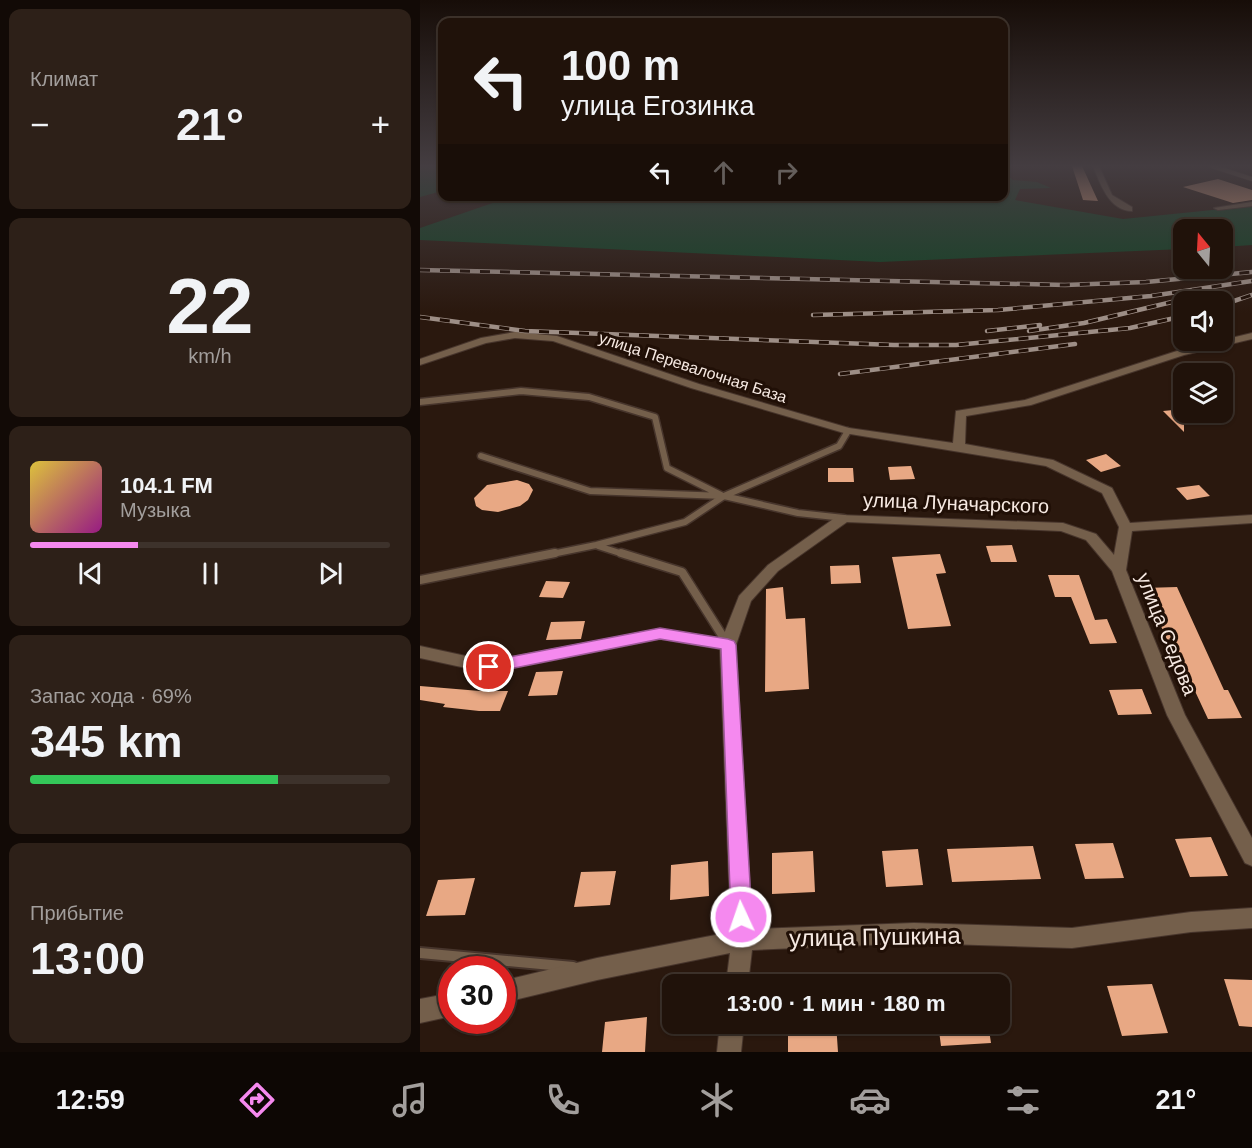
<!DOCTYPE html>
<html lang="ru">
<meta charset="utf-8">
<style>
:root{--surface:#20120a;--page:#2d2018;--text:#f1f3f6;--muted:#a29e9c;--line:#3d322b;--accent:#f589ef}
body{margin:0;font-family:Helvetica,sans-serif;background:var(--page);color:var(--text);height:100vh;display:flex;flex-direction:column;font-size:22px;white-space:nowrap}
*{box-sizing:border-box;margin:0}
p{font-size:20px;color:var(--muted)}
.icon{flex:none;width:33px;height:33px;fill:none;stroke:currentColor;stroke-width:2;stroke-linecap:round;stroke-linejoin:round}
.map{position:relative;flex:1;overflow:hidden}
.panel{display:flex;flex-direction:column;gap:9px;padding:9px;background:#120a06;width:420px}
.panel>*{flex:none}
.hud{position:absolute;left:18px;top:18px;width:570px;height:183px;border-radius:12px;box-shadow:0 2px 4px #0004,0 0 0 2px var(--line);background:#20120a;color:var(--text);overflow:hidden}
.needle{width:39px;rotate:342deg}
.buttons{position:absolute;left:753px;top:219px;display:grid;gap:12px}
.buttons a{display:grid;place-items:center;width:60px;height:60px;border-radius:12px;background:var(--surface);box-shadow:0 2px 4px #0004,0 0 0 2px var(--line);font-size:30px}
.speed{position:absolute;left:18px;top:956px;display:flex;gap:12px;font-size:30px;font-weight:700;text-align:center}
.speed>*{display:grid;place-content:center;width:78px;height:78px;border-radius:50%;background:var(--surface);box-shadow:0 2px 4px #0004,0 0 0 2px var(--line);line-height:1}
.speed .limit{border:9px solid #d22;background:#fff;color:#111}
.pin{position:absolute;display:grid;place-items:center;width:51px;height:51px;color:#fff;margin:-26px;border:3px solid #fff;border-radius:50%;box-shadow:0 2px 6px #0007}
.me{position:absolute;width:66px;margin:-33px;rotate:357deg;stroke-linejoin:round;filter:drop-shadow(0 0 4px #0008)}
.turn{display:flex;align-items:center;gap:21px;height:126px;padding:0 24px;font-size:27px}
.turn .icon{width:78px;height:78px;stroke-width:2.5}
.turn b{display:block;font-size:42px;line-height:51px}
.lanes{display:flex;align-items:center;height:57px;padding:0 24px;background:#0003;justify-content:center;gap:30px;direction:ltr}
.lanes .off{opacity:.35}
.big{font-size:45px;font-weight:700;line-height:1.1}
.panel .widget{flex:1;display:flex;flex-direction:column;justify-content:center;gap:9px;min-width:0;padding:0 21px;border-radius:12px;background:var(--page)}
.panel .dial{align-items:center;gap:0}
.dial b{font-size:78px;line-height:1}
.song{display:flex;align-items:center;gap:18px}
.cover{width:72px;height:72px;border-radius:9px;background:linear-gradient(135deg,hsl(50 70% 55%),hsl(310 70% 35%))}
.played{height:6px;border-radius:3px;background:linear-gradient(90deg,var(--accent) 30%,var(--line) 30%)}
.keys{display:flex;justify-content:space-around;direction:ltr}
.heat{display:flex;justify-content:space-between;align-items:center;font-size:33px;direction:ltr}
.charge{height:9px;border-radius:4px;background:linear-gradient(90deg,#34c759 69%,var(--line) 0)}
.trip{position:absolute;left:242px;top:974px;width:348px;height:60px;border-radius:12px;background:var(--surface);box-shadow:0 2px 4px #0004,0 0 0 2px var(--line);font-weight:700;line-height:60px;text-align:center}
.tab-bar{display:flex;height:96px;justify-content:space-around;align-items:center;background:#0d0704;color:var(--muted)}
.tab-bar .icon{width:42px;height:42px}
.tab-bar .current{color:var(--accent)}
.tab-bar b{font-size:27px;color:var(--text)}
main{display:flex;flex:1;min-height:0}
.map>svg:first-child{display:block}
.green{fill:#114324}
.building{fill:#e8a884}
.lines{fill:none;stroke-linecap:round;stroke-linejoin:round}
.service-far3-casing{stroke:#47352c;stroke-width:5}
.service-far2-casing{stroke:#47352c;stroke-width:9}
.service-far1-casing{stroke:#47352c;stroke-width:11}
.service-casing{stroke:#47352c;stroke-width:14}
.minor-casing{stroke:#47352c;stroke-width:2}
.service-far3{stroke:#745f4b;stroke-width:4}
.service-far2{stroke:#745f4b;stroke-width:6}
.service-far1{stroke:#745f4b;stroke-width:8}
.service{stroke:#745f4b;stroke-width:10}
.minor{fill:#745f4b;fill-rule:evenodd}
.rail-casing{stroke:#9d8e86;stroke-width:4.5}
.rail{stroke:#200f06;stroke-width:3;stroke-dasharray:10;stroke-linecap:butt}
.route{fill:#f589ef;stroke:#9f599b;stroke-width:1.5}
.labels{text-anchor:middle;stroke-width:6;stroke-linejoin:round;paint-order:stroke}
.far-street-label{font-size:16px;fill:#f6e9e2;stroke:#200f06}
.street-label{font-size:20px;fill:#f6e9e2;stroke:#200f06}
.near-street-label{font-size:24px;fill:#f6e9e2;stroke:#200f06}
</style>
<main>
<section class="panel">
<div class="widget"><p>Климат</p>
<div class="heat"><a>−</a><b class="big">21°</b><a>+</a></div>
</div>
<div class="widget dial"><b>22</b><p>km/h</p></div>
<div class="widget">
<div class="song"><i class="cover"></i><div><b>104.1 FM</b><p>Музыка</p></div></div>
<div class="played"></div>
<div class="keys"><svg class="icon" aria-label="previous" viewBox="0 0 24 24"><path d="M18 5L8 12l10 7zM5 5v14"/></svg><svg class="icon" aria-label="pause" viewBox="0 0 24 24"><path d="M8 5v14M16 5v14"/></svg><svg class="icon" aria-label="next" viewBox="0 0 24 24"><path d="M6 5l10 7-10 7zM19 5v14"/></svg></div>
</div>
<div class="widget"><p>Запас хода · 69%</p><b class="big">345 km</b><div class="charge"></div></div>
<div class="widget"><p>Прибытие</p><b class="big">13:00</b></div>
</section>
<div class="map">
<svg width="832" height="1052" viewBox="0 0 832 1052">
<rect width="100%" height="100%" fill="#2a180e"/>
<path class="green" d="M 0,166 L 22,166 L 22,191 L 0,197 Z
M 584,173 L 593,180 L 617,182 L 631,188 L 600,189 L 595,200 L 703,219 L 832,206 L 832,245 L 803,247 L 802,230 L 764,230 L 763,249 L 460,262 L 0,240 L 0,228 L 90,197 L 584,196 Z"/>
<path class="building" d="M 652,166 L 662,166 L 678,201 L 663,200 Z
M 798,179 L 832,190 L 832,200 L 813,203 L 763,187 Z
M 764,409 L 764,432 L 743,411 Z
M 686,454 L 701,466 L 681,472 L 666,460 Z
M 491,466 L 495,479 L 470,480 L 468,467 Z
M 408,468 L 433,468 L 434,482 L 408,482 Z
M 97,480 L 109,484 L 113,490 L 108,500 L 100,506 L 78,512 L 62,510 L 56,506 L 54,498 L 67,485 Z
M 779,485 L 790,496 L 767,500 L 756,488 Z
M 592,545 L 597,562 L 571,562 L 566,546 Z
M 520,554 L 526,573 L 516,574 L 531,626 L 488,629 L 472,557 Z
M 439,565 L 441,583 L 411,584 L 410,566 Z
M 628,575 L 659,575 L 675,620 L 687,619 L 697,643 L 670,644 L 651,597 L 635,597 Z
M 126,581 L 150,582 L 143,598 L 119,597 Z
M 363,587 L 366,619 L 385,618 L 389,689 L 345,692 L 346,589 Z
M 757,587 L 804,690 L 808,690 L 822,718 L 788,719 L 753,644 L 749,644 L 724,588 Z
M 165,621 L 161,639 L 126,640 L 131,622 Z
M 143,671 L 137,695 L 108,696 L 116,672 Z
M 0,686 L 60,691 L 88,691 L 80,711 L 59,711 L 23,707 L 25,704 L 0,700 Z
M 722,689 L 732,714 L 698,715 L 689,690 Z
M 791,837 L 808,876 L 770,877 L 755,839 Z
M 693,843 L 704,878 L 665,879 L 655,844 Z
M 613,846 L 621,879 L 532,882 L 527,849 Z
M 498,849 L 503,885 L 466,887 L 462,851 Z
M 393,851 L 395,892 L 352,894 L 352,853 Z
M 288,861 L 289,896 L 250,900 L 251,865 Z
M 196,871 L 190,905 L 154,907 L 161,872 Z
M 55,878 L 45,915 L 6,916 L 18,880 Z
M 804,979 L 832,980 L 832,1027 L 819,1026 Z
M 732,984 L 748,1033 L 702,1036 L 687,986 Z
M 227,1017 L 225,1052 L 182,1052 L 185,1022 Z
M 368,1023 L 416,1023 L 418,1052 L 368,1052 Z
M 518,1023 L 568,1023 L 571,1043 L 521,1046 Z"/>
<g class="lines">
<g class="service-far3-casing">
<path id="service-far3" d="M 792,166 L 832,179"/>
</g>
<g class="service-far2-casing">
<path id="service-far2" d="M 0,402 L 101,391 L 169,397 L 235,417 L 247,468 L 301,495
M 61,456 L 170,491 L 304,496 L 419,446 L 428,431
M 178,546 L 206,555
M 127,555 L 176,545 L 265,522 L 304,496 L 378,513 L 424,518"/>
</g>
<g class="service-far1-casing">
<path id="service-far1" d="M 201,553 L 262,572 L 307,643
M 0,580 L 135,553"/>
</g>
<g class="service-casing">
<path id="service" d="M 0,953 L 153,967"/>
</g>
<g class="minor-casing">
<path id="minor" d="M 673,166 L 679,166 L 692,195 L 712,207 L 712,211 C 689,211 680,183 673,166 Z
M 832,202 L 832,206 L 798,210 L 794,208 Z
M 95,332 L 137,336 L 279,384 L 429,428 L 533,443 L 536,411 L 605,400 L 757,351 L 832,333 L 832,339 L 764,355 L 611,405 L 546,416 L 545,444 L 633,460 L 692,488 L 710,523 L 832,515 L 832,523 L 712,531 L 706,570 L 765,715 L 832,838 L 832,866 L 825,863 L 747,715 L 692,571 L 666,540 L 641,531 L 427,522 L 358,571 L 331,601 L 316,645 L 332,929 L 494,923 L 652,928 L 771,912 L 832,908 L 832,928 L 771,932 L 652,948 L 494,943 L 332,950 L 328,984 L 306,984 L 310,953 L 177,980 L 82,1003 L 82,981 L 177,958 L 311,932 L 300,649 L 240,639 L 69,673 L 0,658 L 0,646 L 69,661 L 240,629 L 302,639 L 319,596 L 348,565 L 419,515 L 643,523 L 676,534 L 694,555 L 699,527 L 682,493 L 626,466 L 424,433 L 271,388 L 133,341 L 95,338 L 66,343 L 0,365 L 0,359 L 61,338 Z
M 32,993 L 32,1016 L 0,1023 L 0,999 Z
M 300,1023 L 324,1023 L 321,1052 L 297,1052 Z"/>
</g>
<use href="#service-far3" class="service-far3"/>
<use href="#service-far2" class="service-far2"/>
<use href="#service-far1" class="service-far1"/>
<use href="#service" class="service"/>
<use href="#minor" class="minor"/>
<g class="rail-casing">
<path id="rail" d="M 0,270 L 645,285 L 726,282 L 832,272
M 802,305 L 832,295
M 393,315 L 578,310 L 731,296 L 832,281
M 0,317 L 105,331 L 474,345 L 536,345 L 710,328 L 764,316
M 567,331 L 620,325
M 609,331 L 664,323 L 777,296
M 420,374 L 655,344"/>
</g>
<use href="#rail" class="rail"/>
</g>
<linearGradient id="sky" x2="0" y2="1"><stop stop-color="#170d08"/><stop offset="0.53" stop-color="#443d41"/><stop offset="1" stop-color="#443d41" stop-opacity="0"/></linearGradient>
<rect width="832" height="313" fill="url(#sky)"/>
<path class="route" d="M 240,628 L 308,639 L 314,641 L 316,645 L 332,917 L 329,924 L 321,927 L 314,924 L 311,917 L 301,649 L 240,639 L 69,673 L 63,671 L 61,667 L 63,663 L 69,661 Z"/>
<g class="labels">
<g class="far-street-label">
<text transform="translate(273 367) rotate(18)" y="6">улица Перевалочная База</text>
</g>
<g class="street-label">
<text transform="translate(536 503) rotate(2)" y="7">улица Луначарского</text>
<text transform="translate(747 634) rotate(68)" y="7">улица Седова</text>
</g>
<g class="near-street-label">
<text transform="translate(455 937) rotate(-1)" y="8">улица Пушкина</text>
</g>
</g>
</svg>
<div class="buttons">
<a><svg class="needle" viewBox="-14 -14 28 28"><path d="M0-13l5 13h-10z" fill="#e53935"/><path d="M0 13l5-13h-10z" fill="#a29e9c"/></svg></a>
<a><svg class="icon" aria-label="sound" viewBox="0 0 24 24"><path d="M4 9h4l5-4v14l-5-4H4zM17 9q2 3 0 6"/></svg></a>
<a><svg class="icon" aria-label="layers" viewBox="0 0 24 24"><path d="M12 4l9 5-9 5-9-5zM3 14l9 5 9-5"/></svg></a>
</div>
<div class="speed"><div class="limit">30</div></div>
<div class="pin" style="left:69px;top:667px;background:#d93025"><svg class="icon" aria-label="arrive" viewBox="0 0 24 24"><path d="M6 21V4h12l-3 4 3 4H6"/></svg></div>
<svg class="me" style="left:321px;top:917px" viewBox="-20 -20 40 40"><circle r="17" fill="#f589ef" stroke="#fff" stroke-width="3"/><path d="M0-11L8 9 0 5-8 9z" fill="#fff"/></svg>
<div class="trip">13:00 · 1 мин · 180 m</div>
<div class="hud">
<div class="turn"><svg class="icon" aria-label="left" viewBox="0 0 24 24"><path d="M17 20v-9H6M10 6l-5 5 5 5"/></svg><div><b>100 m</b>улица Егозинка</div></div>
<div class="lanes"><svg class="icon" aria-label="left" viewBox="0 0 24 24"><path d="M17 20v-9H6M10 6l-5 5 5 5"/></svg><svg class="icon off" aria-label="ahead" viewBox="0 0 24 24"><path d="M12 20V5M6 11l6-6 6 6"/></svg><svg class="icon off" aria-label="right" viewBox="0 0 24 24"><path d="M7 20v-9h11M14 6l5 5-5 5"/></svg></div>
</div>
</div>
</main>
<nav class="tab-bar">
<b>12:59</b>
<svg class="icon current" aria-label="directions" viewBox="0 0 24 24"><path d="M12 3l9 9-9 9-9-9zM9 14v-3h6M13 9l2 2-2 2"/></svg>
<svg class="icon" aria-label="music" viewBox="0 0 24 24"><path d="M9 18V5l10-2v13"/><circle cx="6" cy="18" r="3"/><circle cx="16" cy="16" r="3"/></svg>
<svg class="icon" aria-label="phone" viewBox="0 0 24 24"><path d="M5 4h4l2 5-3 2q2 4 5 5l2-3 5 2v4C11 20 4 13 5 4z"/></svg>
<svg class="icon" aria-label="climate" viewBox="0 0 24 24"><path d="M12 3v18M4 7l16 10M4 17L20 7"/></svg>
<svg class="icon" aria-label="car" viewBox="0 0 24 24"><path d="M5 17H2v-5l4-1 3-4h7l3 4 3 1v5h-3M9 17h6M6 11h13"/><circle cx="7" cy="17" r="2"/><circle cx="17" cy="17" r="2"/></svg>
<svg class="icon" aria-label="filters" viewBox="0 0 24 24"><path d="M4 7h16M4 17h16"/><circle cx="9" cy="7" r="2"/><circle cx="15" cy="17" r="2"/></svg>
<b>21°</b>
</nav>
